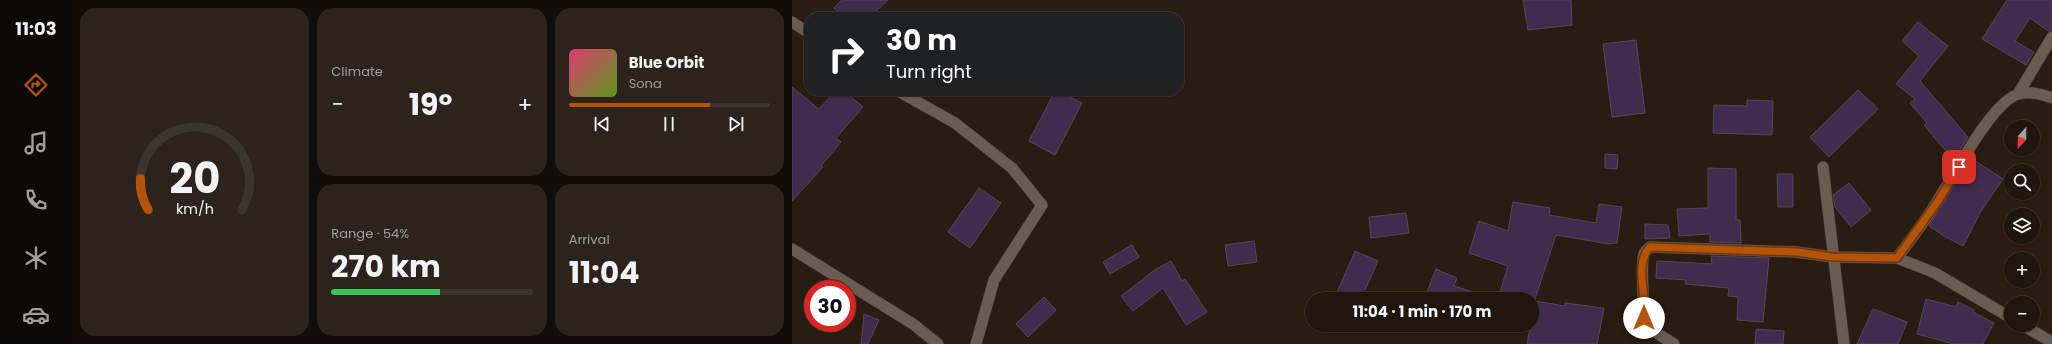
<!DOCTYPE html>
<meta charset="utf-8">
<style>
:root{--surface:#1f160e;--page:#2c231c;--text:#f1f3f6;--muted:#a19f9e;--line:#3c352e;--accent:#b45309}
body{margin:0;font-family:Poppins,sans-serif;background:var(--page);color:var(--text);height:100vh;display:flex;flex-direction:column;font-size:15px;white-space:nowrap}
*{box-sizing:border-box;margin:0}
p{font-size:13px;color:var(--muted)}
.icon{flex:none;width:22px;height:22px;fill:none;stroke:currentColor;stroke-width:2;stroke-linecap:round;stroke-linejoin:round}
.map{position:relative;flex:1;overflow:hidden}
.sheet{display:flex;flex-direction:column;gap:8px;padding:8px;background:#110c08;width:720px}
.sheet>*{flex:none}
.guide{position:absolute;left:12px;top:12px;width:380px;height:84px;border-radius:16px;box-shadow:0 1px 3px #0004,0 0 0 1px var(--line);background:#202124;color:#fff;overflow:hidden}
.needle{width:26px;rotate:201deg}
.controls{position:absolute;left:1212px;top:120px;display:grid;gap:8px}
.controls a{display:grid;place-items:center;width:36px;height:36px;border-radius:50%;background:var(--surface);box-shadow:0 1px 3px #0004,0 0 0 1px var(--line);font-size:20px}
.speed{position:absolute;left:12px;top:280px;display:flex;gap:8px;font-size:20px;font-weight:700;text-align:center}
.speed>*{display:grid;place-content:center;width:52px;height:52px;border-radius:50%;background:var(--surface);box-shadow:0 1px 3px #0004,0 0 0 1px var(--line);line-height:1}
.speed .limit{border:6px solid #d22;background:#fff;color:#111}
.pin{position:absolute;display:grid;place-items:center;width:34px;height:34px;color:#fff;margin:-17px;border-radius:8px;box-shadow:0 2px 6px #0006}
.me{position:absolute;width:44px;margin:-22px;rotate:0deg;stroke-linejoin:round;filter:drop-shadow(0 0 3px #0008)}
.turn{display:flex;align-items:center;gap:14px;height:84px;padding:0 16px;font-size:18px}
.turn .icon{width:52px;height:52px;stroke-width:2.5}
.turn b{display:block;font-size:28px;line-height:34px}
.big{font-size:30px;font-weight:700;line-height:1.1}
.sheet .card{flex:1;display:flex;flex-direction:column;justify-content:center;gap:6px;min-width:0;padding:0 14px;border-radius:16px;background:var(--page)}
.sheet .dial{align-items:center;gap:0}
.dial svg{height:104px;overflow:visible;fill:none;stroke:var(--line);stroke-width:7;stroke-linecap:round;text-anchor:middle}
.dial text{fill:var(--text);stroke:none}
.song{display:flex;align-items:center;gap:12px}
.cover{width:48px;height:48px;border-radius:6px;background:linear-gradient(135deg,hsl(340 70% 55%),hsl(90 70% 35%))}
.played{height:4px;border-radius:2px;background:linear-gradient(90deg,var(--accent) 70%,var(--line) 70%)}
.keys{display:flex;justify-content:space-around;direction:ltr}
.heat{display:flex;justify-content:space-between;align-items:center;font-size:22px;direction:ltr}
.charge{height:6px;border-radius:3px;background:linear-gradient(90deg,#34c759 54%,var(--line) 0)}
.sheet .tiles{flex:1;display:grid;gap:8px;grid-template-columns:repeat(3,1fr)}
.card:first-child{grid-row:span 2}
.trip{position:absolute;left:513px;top:292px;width:234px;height:40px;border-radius:20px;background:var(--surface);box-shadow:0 1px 3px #0004,0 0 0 1px var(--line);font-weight:700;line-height:40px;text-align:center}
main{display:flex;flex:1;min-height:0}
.menu{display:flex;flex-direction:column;width:72px;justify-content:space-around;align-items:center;background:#0c0906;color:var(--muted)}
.menu .icon{width:28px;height:28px}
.menu .on{color:var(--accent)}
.menu b{font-size:18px;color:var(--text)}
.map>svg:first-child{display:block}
.building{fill:#412b4e;stroke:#514856}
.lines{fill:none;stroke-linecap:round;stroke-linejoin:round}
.minor-casing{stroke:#423833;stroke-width:12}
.minor{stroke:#6a5c51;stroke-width:11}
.route-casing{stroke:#753606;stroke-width:10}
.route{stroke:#b45309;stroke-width:7}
</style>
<main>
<nav class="menu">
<b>11:03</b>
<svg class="icon on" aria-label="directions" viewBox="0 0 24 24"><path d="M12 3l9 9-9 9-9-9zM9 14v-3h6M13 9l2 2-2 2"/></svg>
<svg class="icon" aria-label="music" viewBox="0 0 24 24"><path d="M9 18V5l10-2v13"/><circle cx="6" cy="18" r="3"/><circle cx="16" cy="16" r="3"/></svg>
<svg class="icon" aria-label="phone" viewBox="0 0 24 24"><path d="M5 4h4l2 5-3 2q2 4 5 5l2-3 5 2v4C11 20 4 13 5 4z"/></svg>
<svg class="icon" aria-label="climate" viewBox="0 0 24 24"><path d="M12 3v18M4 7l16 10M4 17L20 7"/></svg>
<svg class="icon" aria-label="car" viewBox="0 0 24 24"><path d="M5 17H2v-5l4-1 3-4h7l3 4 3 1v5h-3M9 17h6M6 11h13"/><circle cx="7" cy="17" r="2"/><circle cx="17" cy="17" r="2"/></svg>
</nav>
<section class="sheet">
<div class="tiles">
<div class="card dial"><svg viewBox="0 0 100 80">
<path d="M14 69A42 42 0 1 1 86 69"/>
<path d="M14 69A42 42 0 0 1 8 45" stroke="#b45309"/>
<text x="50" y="56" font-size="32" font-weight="700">20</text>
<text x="50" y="72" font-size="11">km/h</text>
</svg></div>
<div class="card"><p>Climate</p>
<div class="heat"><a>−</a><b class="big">19°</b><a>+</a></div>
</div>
<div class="card">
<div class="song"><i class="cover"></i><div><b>Blue Orbit</b><p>Sona</p></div></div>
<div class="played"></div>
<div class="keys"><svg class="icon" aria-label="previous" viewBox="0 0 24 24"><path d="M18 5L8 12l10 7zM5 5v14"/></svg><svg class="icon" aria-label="pause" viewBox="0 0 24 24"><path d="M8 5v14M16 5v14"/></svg><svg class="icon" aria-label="next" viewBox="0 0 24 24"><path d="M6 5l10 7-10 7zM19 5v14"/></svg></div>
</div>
<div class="card"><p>Range · 54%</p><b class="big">270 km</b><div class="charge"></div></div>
<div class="card"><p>Arrival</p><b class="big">11:04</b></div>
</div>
</section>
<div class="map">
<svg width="1260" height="344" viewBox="0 0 1260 344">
<rect width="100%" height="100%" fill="#291d13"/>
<path class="building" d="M 50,0 L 96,0 L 78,17 L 50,17 L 42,8 Z
M 731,0 L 779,0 L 780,25 L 736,30 Z
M 1215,0 L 1260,0 L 1260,30 L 1256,31 L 1238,18 L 1223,41 L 1242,52 L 1234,65 L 1190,39 Z
M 1126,22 L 1156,46 L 1128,81 L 1176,137 L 1161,161 L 1156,158 L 1158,156 L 1132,125 L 1135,123 L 1118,103 L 1123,99 L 1104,84 L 1127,56 L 1110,41 Z
M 844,40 L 853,113 L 820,117 L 811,44 Z
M 0,87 L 27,109 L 43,91 L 52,91 L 71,107 L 44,138 L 49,142 L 29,166 L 31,167 L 0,201 Z
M 1066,90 L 1086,109 L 1037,157 L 1018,137 Z
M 263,91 L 266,91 L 290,103 L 263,155 L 237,141 Z
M 955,100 L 981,101 L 980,135 L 921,133 L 922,105 L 955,106 Z
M 813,154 L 826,155 L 825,169 L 813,168 Z
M 1179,158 L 1211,179 L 1189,211 L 1171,246 L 1152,236 L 1137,226 Z
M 916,168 L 944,169 L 944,220 L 948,220 L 949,243 L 918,242 L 918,234 L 887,236 L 885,209 L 916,208 Z
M 985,174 L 1001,174 L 1001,207 L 986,207 Z
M 1057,183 L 1079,210 L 1059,227 L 1043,207 L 1041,195 Z
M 187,188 L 209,203 L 178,248 L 156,232 Z
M 721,202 L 758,208 L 757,215 L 804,223 L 807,204 L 830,207 L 825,243 L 817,244 L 764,235 L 743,299 L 706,299 L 716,266 L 677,253 L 687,221 L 716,231 Z
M 614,213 L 617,233 L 579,238 L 577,217 Z
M 853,224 L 876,225 L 878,238 L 853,239 Z
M 462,241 L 465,262 L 436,266 L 433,245 Z
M 340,245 L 347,257 L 318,274 L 311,262 Z
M 563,251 L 586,261 L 569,299 L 542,299 Z
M 919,256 L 977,258 L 971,322 L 945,320 L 946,297 L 936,296 L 937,288 L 893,284 L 894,280 L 864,278 L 865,261 L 920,264 Z
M 379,261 L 390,281 L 393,279 L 415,312 L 394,325 L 371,288 L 341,311 L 329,296 L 364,269 Z
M 644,269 L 665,278 L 662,286 L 693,296 L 693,299 L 632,299 Z
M 252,297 L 264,310 L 236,337 L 224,324 Z
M 1134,299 L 1164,307 L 1166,302 L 1182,310 L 1181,312 L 1202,323 L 1191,344 L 1162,344 L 1125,334 Z
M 743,301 L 773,306 L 773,303 L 812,308 L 805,344 L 735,344 Z
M 1081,309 L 1115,322 L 1106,344 L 1065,344 Z
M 72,314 L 87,320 L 76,344 L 69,344 Z
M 964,329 L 992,331 L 991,344 L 963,344 Z"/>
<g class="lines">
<g class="minor-casing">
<path id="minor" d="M 0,22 L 17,33
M 106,91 L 163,123 L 220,168 L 250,205 L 202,280 L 184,344
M 1226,94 L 1260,37
M 1031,167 L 1052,344
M 0,249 L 121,324 L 146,344
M 1105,258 C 1119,239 1134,220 1146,200 C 1161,177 1201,100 1227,94 C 1238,91 1250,94 1260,98
M 1230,325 L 1260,342
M 882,344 C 875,339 860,332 855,324 C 851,319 849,262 852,254 C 853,251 856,249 858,247 L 1005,252 L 1040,257 L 1105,258 L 1143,273 L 1219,318"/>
</g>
<use href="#minor" class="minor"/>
</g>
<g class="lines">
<g class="route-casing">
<path id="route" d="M 852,318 C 856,296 841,265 858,247 L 1005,252 L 1040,257 L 1105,258 L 1146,201 L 1167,167"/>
</g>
<use href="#route" class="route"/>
</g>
</svg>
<div class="controls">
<a><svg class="needle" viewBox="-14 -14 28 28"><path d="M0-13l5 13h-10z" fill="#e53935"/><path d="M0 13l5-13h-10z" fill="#a19f9e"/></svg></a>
<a><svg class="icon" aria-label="search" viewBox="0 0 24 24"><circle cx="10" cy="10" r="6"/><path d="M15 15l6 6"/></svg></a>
<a><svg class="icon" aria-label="layers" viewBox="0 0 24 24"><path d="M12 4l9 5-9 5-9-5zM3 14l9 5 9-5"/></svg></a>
<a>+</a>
<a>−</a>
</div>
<div class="speed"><div class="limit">30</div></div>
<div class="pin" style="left:1167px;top:167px;background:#d93025"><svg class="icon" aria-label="arrive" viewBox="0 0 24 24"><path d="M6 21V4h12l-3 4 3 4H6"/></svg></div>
<svg class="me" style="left:852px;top:318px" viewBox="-20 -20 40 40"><circle r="19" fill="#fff"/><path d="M0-13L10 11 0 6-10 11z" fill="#b45309"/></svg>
<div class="trip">11:04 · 1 min · 170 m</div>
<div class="guide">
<div class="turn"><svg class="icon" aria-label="right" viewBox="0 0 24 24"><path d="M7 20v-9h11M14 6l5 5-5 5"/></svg><div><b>30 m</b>Turn right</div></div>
</div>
</div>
</main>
